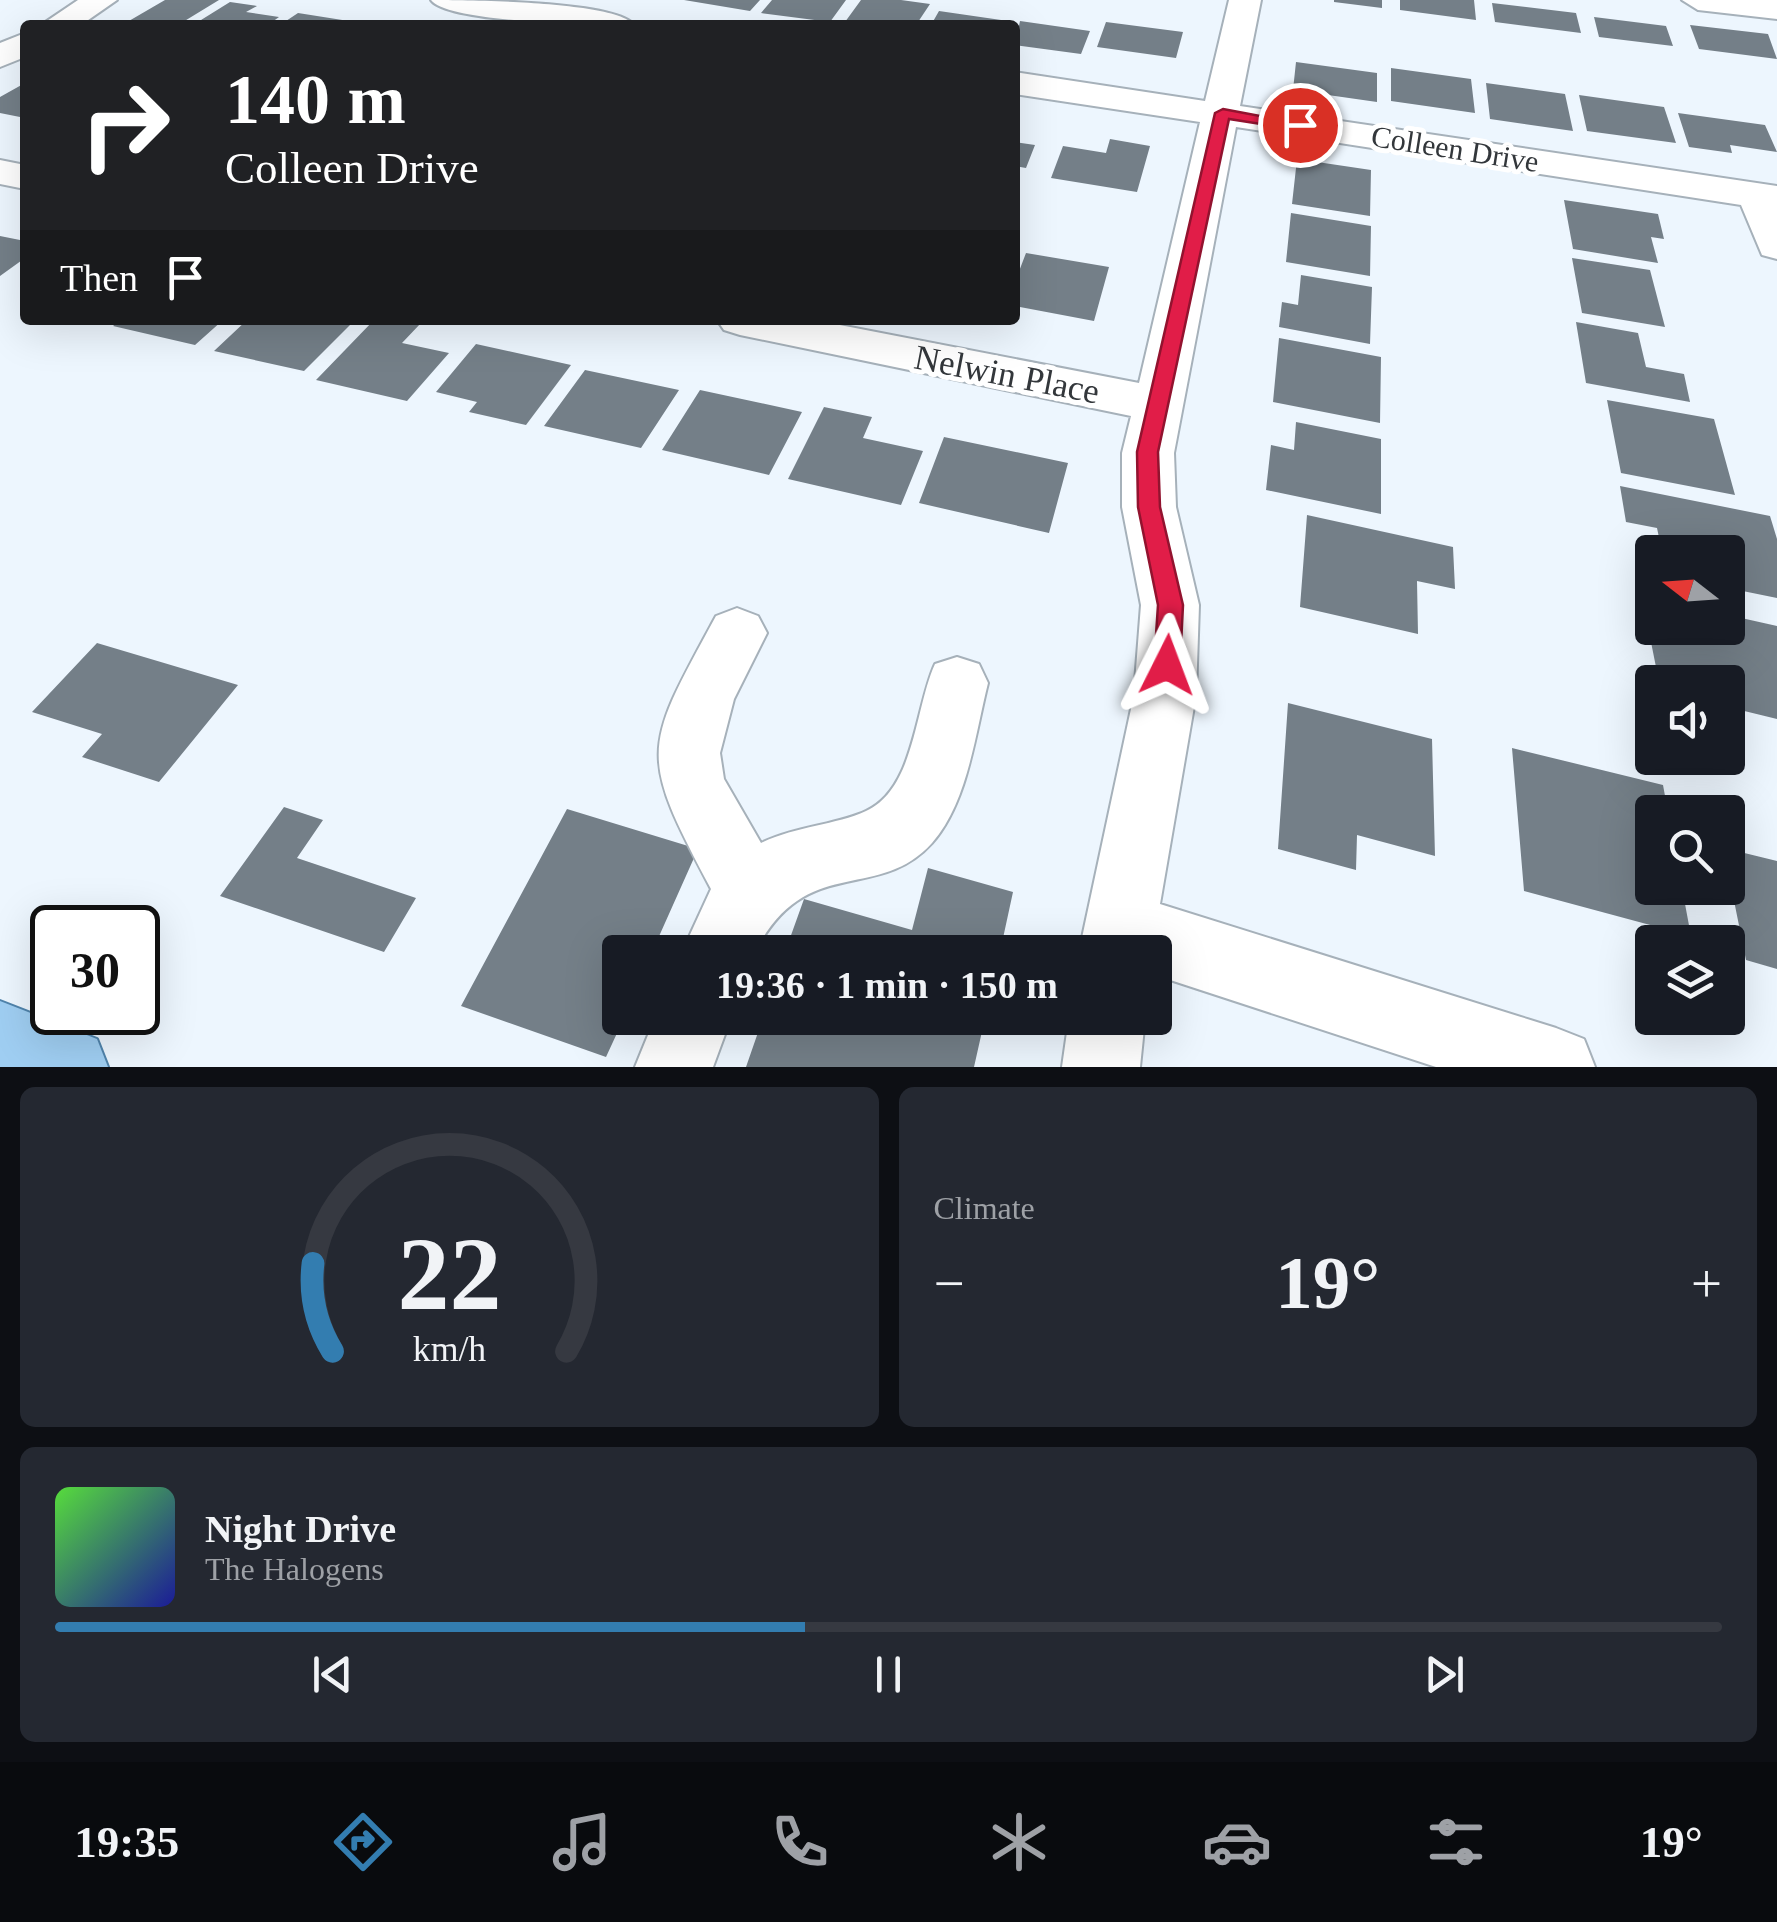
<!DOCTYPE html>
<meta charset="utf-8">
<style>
:root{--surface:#171b24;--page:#242831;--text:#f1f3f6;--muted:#9ea1a6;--line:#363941;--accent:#337db0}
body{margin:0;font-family:Georgia,serif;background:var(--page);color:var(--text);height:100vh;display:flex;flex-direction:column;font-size:38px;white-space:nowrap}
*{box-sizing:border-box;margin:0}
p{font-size:32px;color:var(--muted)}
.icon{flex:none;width:55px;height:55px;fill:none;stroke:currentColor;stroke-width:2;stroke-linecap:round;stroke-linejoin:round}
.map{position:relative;height:1067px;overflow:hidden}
.panel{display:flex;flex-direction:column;gap:20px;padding:20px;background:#0d0f14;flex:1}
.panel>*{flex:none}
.hud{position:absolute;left:20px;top:20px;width:1000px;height:305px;border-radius:10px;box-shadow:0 10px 40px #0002;background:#202124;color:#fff;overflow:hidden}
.needle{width:65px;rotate:287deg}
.buttons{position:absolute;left:1635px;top:535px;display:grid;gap:20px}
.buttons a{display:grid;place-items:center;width:110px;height:110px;border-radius:10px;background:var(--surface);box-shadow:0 10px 40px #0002;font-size:50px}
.speed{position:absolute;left:30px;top:905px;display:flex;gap:20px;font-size:50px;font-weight:700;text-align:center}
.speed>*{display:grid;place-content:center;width:130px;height:130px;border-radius:50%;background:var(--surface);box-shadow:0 10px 40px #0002;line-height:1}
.speed .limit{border:5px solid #111;border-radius:15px;background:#fff;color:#111}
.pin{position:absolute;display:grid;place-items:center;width:85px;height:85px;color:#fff;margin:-42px;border:5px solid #fff;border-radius:50%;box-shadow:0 2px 10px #0007}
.me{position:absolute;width:110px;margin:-55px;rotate:3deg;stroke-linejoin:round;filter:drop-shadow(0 0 8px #0008)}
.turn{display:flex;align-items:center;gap:35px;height:210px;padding:0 40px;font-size:45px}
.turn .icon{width:130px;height:130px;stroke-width:2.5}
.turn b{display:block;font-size:70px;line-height:85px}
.then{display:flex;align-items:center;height:95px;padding:0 40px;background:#0003;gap:20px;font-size:38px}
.big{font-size:75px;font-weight:800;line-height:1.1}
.panel .widget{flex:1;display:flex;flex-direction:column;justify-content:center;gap:15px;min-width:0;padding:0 35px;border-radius:15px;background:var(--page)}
.panel .dial{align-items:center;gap:0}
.dial svg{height:260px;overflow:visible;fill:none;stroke:var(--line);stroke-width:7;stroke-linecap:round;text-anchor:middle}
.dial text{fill:var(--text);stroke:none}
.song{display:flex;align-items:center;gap:30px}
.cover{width:120px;height:120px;border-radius:15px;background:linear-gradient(135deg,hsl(110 70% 55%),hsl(240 70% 35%))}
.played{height:10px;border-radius:5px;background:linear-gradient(90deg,var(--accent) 45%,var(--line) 45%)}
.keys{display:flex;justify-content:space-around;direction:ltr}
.heat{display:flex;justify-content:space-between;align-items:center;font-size:55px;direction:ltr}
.panel .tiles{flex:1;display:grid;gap:20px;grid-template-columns:1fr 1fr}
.widget:last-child{grid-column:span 2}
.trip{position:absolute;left:602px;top:935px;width:570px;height:100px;border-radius:10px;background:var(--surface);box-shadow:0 10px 40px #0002;font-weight:800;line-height:100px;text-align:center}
.tabs{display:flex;height:160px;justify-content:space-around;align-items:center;background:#090b0e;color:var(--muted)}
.tabs .icon{width:70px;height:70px}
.tabs .selected{color:var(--accent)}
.tabs b{font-size:45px;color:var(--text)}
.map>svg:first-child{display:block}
.building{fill:#747f88}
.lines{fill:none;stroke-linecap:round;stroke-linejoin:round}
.minor-casing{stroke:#a6b1ba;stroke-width:4}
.major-casing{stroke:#5084ac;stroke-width:4}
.minor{fill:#fff;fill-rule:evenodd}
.major{fill:#9fcef2;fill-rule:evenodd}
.route{fill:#e11d48;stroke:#92132f;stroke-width:2.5}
.labels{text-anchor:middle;stroke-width:10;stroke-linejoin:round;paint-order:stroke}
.far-street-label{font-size:30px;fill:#33373b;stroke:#fff}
.street-label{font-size:35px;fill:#33373b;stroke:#fff}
</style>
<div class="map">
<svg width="1777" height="1067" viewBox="0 0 1777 1067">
<rect width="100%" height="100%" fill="#edf6fe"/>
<path class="building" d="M 165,0 L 219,0 L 178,25 L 122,25 Z
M 684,0 L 760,0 L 750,11 Z
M 772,0 L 846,0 L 830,22 L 761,13 Z
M 861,0 L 901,0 L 930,4 L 916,25 L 845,22 Z
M 1334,0 L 1382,0 L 1382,8 L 1334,2 Z
M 1400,0 L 1474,0 L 1476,20 L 1400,10 Z
M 230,2 L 257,6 L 246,12 L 279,17 L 268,25 L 193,25 Z
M 1492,3 L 1576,13 L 1581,33 L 1495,22 Z
M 939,11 L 1008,21 L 1006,25 L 931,25 Z
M 298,13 L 355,22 L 280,25 Z
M 1594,17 L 1666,26 L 1673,46 L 1599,37 Z
M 1020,21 L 1090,31 L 1081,54 L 1015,45 Z
M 1106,22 L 1183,32 L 1176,58 L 1097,47 Z
M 1690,25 L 1768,34 L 1777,59 L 1699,49 Z
M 1296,62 L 1377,73 L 1377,102 L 1293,90 Z
M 1391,68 L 1471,79 L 1475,113 L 1391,101 Z
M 25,83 L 25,118 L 0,113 L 0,97 Z
M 1486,83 L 1565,94 L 1573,131 L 1490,119 Z
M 1579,95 L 1664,107 L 1676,143 L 1587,131 Z
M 1678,113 L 1765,125 L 1777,152 L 1730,145 L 1732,153 L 1689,147 Z
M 1110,139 L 1150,146 L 1137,192 L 1051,178 L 1063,146 L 1106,153 Z
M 1015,142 L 1035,145 L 1026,168 L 1015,166 Z
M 1297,159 L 1371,170 L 1370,216 L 1292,204 Z
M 1564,200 L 1658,214 L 1664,239 L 1651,237 L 1658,263 L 1573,249 Z
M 1291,213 L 1371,226 L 1370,276 L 1286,262 Z
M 0,236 L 25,241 L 25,258 L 0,276 Z
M 1026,253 L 1109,267 L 1094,321 L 1015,306 L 1015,282 Z
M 1572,258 L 1650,270 L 1665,327 L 1582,313 Z
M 1301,275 L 1372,287 L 1370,344 L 1279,327 L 1282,302 L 1298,305 Z
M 120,320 L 223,320 L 195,345 L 113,326 Z
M 247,320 L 355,320 L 304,371 L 214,351 Z
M 374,320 L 421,323 L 402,343 L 449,353 L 407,401 L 316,380 Z
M 1576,322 L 1638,333 L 1646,367 L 1684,374 L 1690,402 L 1586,383 Z
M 1279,338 L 1381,357 L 1380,423 L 1273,402 Z
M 476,344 L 571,365 L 526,425 L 469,412 L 477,402 L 436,392 Z
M 585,370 L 679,390 L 641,448 L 544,426 Z
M 700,390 L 802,412 L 769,475 L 662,450 Z
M 1607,400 L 1714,419 L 1735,495 L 1621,473 Z
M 824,407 L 872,417 L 863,438 L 923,451 L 901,505 L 788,479 Z
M 1296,422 L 1381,439 L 1381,514 L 1266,490 L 1271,445 L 1294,450 Z
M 944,437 L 1068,463 L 1049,533 L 919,503 Z
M 1620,486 L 1770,516 L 1777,539 L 1777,598 L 1728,588 L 1728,552 L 1662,552 L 1657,528 L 1626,522 Z
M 1307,515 L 1453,547 L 1455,589 L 1417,581 L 1418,634 L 1300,607 Z
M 1642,597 L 1652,599 L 1652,628 L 1728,628 L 1728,615 L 1777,626 L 1777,719 L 1728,707 L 1728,682 L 1659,682 Z
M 97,643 L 238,685 L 159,782 L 82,757 L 102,734 L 32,712 Z
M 1288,703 L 1432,739 L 1435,856 L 1357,835 L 1356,870 L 1278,849 Z
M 1512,748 L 1663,785 L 1668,812 L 1652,812 L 1652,888 L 1682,888 L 1691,936 L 1524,891 Z
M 284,807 L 323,820 L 297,858 L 416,898 L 384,952 L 220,896 Z
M 567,809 L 698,849 L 652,952 L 620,952 L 620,1018 L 624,1018 L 606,1057 L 461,1006 Z
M 1728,849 L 1777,861 L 1777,969 L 1746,960 L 1728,871 Z
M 928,868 L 1013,892 L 1000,952 L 785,952 L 804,899 L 912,930 Z
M 763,1018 L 985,1018 L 974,1067 L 746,1067 Z"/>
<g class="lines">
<g class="minor-casing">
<path id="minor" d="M 78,0 L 117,0 L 81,25 L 41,25 Z
M 431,0 C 464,0 618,1 634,25 C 601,25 447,23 431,0 Z
M 1229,0 L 1261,0 L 1240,106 L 1777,186 L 1777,259 L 1762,255 L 1741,205 L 1236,127 L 1174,453 L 1176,507 L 1199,605 L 1196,695 L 1160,904 L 1556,1028 L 1584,1039 L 1595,1067 L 1436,1067 L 1155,975 L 1155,952 L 1079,952 L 1134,695 L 1141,605 L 1122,507 L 1122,453 L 1131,416 L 740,335 L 724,330 L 717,320 L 814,320 L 1139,383 L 1200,122 L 1015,94 L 1015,72 L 1205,101 Z
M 1682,0 L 1777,0 L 1777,19 L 1698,10 Z
M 25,33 L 25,57 L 0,67 L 0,43 Z
M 0,160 L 25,165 L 25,189 L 0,184 Z
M 737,608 L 758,616 L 767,633 L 734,699 L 720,753 L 724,779 L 761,843 C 796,826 836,825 866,811 C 915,789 915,707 935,664 L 957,657 L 979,664 L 988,683 C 975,734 968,802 932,843 C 877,904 806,852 755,952 L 682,952 L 711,889 C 638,752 643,750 716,616 Z
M 655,1018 L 731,1018 L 713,1067 L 635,1067 Z
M 1069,1018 L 1145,1018 L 1140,1067 L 1062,1067 Z"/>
</g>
<g class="major-casing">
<path id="major" d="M 0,1001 L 97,1039 L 108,1067 L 0,1067 Z"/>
</g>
<use href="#minor" class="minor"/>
<use href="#major" class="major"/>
</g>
<path class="route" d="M 1223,109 L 1307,125 L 1300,130 L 1229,119 L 1158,452 L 1160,507 L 1183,605 L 1180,665 L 1167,676 L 1154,665 L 1158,605 L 1138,507 L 1137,452 L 1215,113 Z"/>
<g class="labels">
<g class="far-street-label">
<text transform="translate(1455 149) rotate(9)" y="10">Colleen Drive</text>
</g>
<g class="street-label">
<text transform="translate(1007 374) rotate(11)" y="12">Nelwin Place</text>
</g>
</g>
</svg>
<div class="buttons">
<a><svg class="needle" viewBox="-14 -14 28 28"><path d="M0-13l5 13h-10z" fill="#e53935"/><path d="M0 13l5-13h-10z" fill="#9ea1a6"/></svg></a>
<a><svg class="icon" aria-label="sound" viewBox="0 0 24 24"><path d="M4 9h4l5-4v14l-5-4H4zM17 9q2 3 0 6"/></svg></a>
<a><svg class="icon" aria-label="search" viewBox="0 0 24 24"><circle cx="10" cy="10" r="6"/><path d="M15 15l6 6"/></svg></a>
<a><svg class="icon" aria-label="layers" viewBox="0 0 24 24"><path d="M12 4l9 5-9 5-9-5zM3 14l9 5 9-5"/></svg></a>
</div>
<div class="speed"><div class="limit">30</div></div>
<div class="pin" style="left:1300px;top:125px;background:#d93025"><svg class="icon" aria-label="arrive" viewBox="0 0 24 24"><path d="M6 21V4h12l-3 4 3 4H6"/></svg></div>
<svg class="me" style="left:1167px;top:665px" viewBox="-20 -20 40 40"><path d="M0-17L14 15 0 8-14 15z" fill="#e11d48" stroke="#fff" stroke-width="4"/></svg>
<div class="trip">19:36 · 1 min · 150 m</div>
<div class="hud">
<div class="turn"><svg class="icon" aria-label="right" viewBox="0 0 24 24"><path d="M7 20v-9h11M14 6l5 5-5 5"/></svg><div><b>140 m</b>Colleen Drive</div></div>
<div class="then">Then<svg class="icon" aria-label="arrive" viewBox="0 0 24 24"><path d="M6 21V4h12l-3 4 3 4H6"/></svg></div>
</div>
</div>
<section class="panel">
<div class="tiles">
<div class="widget dial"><svg viewBox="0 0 100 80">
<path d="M14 69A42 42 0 1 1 86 69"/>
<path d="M14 69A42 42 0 0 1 8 42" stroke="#337db0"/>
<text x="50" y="56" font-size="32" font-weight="700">22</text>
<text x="50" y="72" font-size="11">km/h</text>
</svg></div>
<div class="widget"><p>Climate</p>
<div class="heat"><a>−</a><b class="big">19°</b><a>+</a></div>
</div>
<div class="widget">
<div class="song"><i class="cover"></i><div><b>Night Drive</b><p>The Halogens</p></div></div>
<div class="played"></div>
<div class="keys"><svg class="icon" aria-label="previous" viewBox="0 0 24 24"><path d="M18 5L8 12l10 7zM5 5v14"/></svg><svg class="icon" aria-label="pause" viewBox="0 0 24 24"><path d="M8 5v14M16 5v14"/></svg><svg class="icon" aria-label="next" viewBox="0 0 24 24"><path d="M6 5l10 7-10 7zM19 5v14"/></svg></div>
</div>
</div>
</section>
<nav class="tabs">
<b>19:35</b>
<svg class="icon selected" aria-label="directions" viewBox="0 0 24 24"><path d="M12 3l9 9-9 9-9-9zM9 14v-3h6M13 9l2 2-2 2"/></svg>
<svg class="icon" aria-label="music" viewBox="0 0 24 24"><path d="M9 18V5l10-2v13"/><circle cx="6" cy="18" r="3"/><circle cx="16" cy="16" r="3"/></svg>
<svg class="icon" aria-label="phone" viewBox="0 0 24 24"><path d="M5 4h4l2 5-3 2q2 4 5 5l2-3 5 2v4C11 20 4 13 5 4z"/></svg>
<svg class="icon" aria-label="climate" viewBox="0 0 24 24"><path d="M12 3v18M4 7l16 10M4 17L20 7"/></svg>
<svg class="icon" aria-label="car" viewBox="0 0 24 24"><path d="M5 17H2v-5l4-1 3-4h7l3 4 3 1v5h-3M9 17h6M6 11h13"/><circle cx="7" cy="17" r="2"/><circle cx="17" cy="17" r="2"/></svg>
<svg class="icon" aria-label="filters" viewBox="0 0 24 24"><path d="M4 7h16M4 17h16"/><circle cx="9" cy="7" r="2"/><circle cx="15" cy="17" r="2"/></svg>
<b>19°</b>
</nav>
